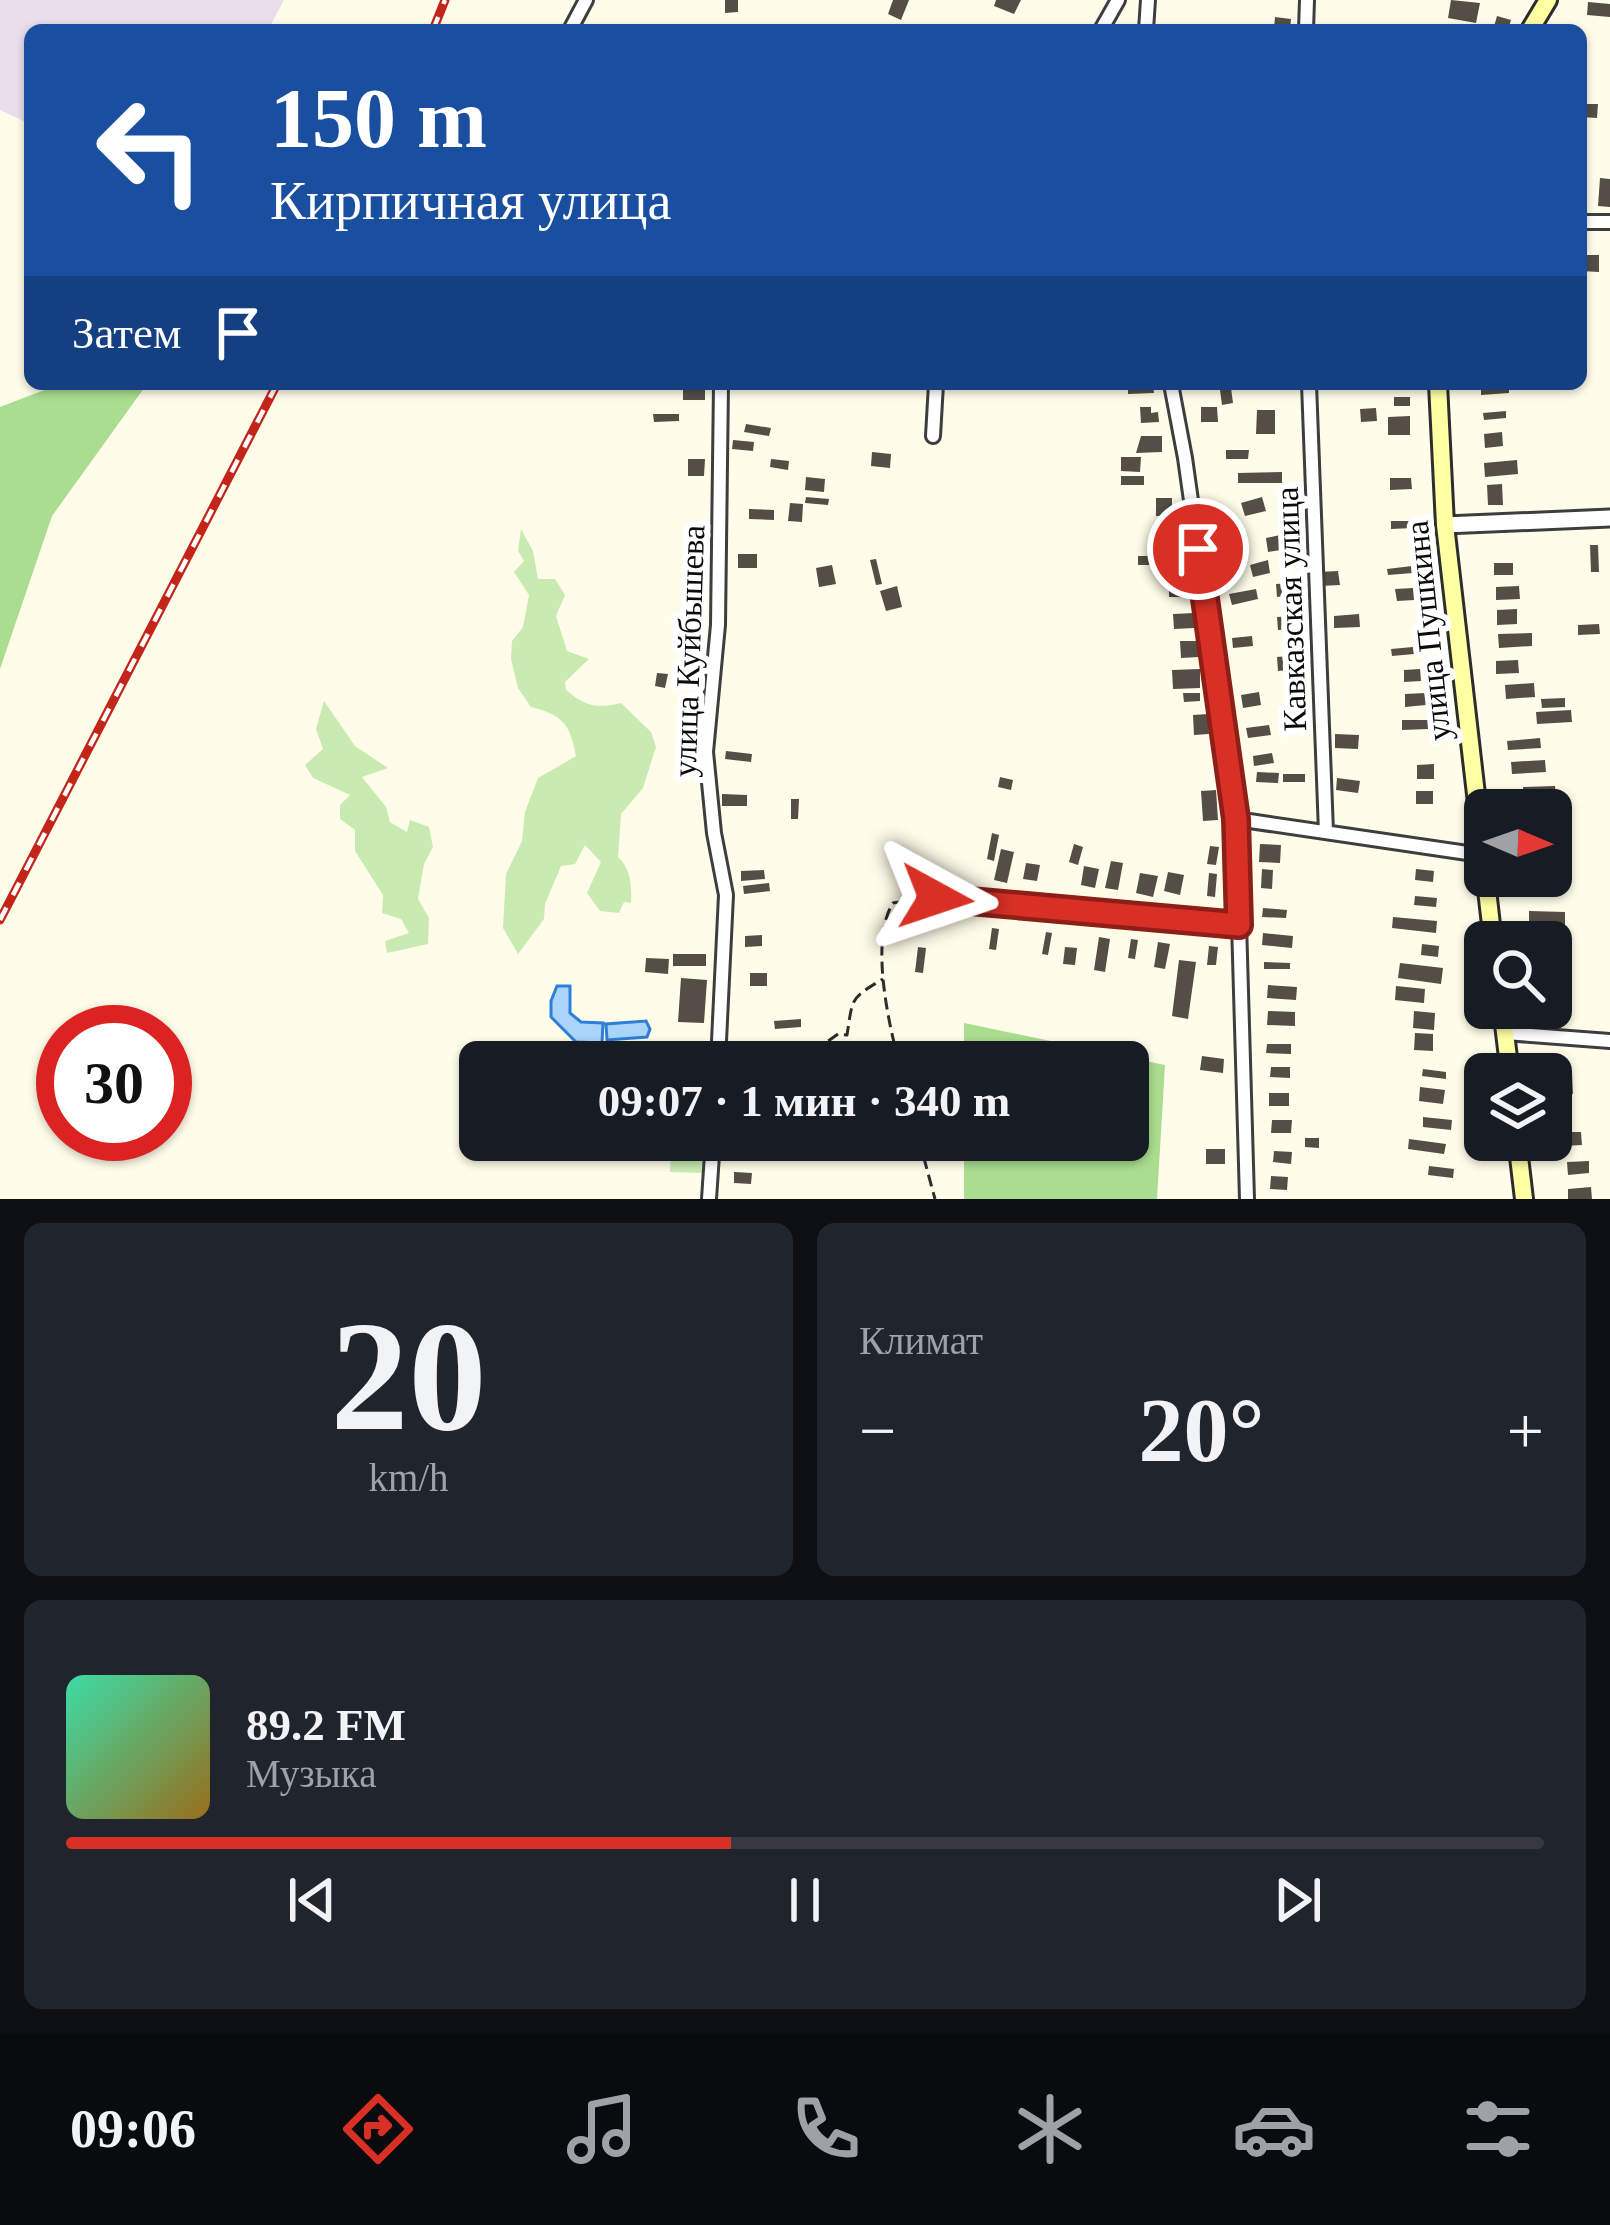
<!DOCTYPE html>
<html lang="ru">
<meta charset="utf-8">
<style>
:root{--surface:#171b24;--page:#20242c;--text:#f1f3f6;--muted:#9ea1a6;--line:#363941;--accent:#d93025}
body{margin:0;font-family:"Times New Roman",serif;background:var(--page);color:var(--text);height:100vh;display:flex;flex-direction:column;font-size:45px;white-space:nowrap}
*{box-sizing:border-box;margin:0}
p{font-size:39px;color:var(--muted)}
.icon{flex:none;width:66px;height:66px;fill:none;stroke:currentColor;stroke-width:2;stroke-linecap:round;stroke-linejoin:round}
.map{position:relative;height:1199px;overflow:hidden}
.sheet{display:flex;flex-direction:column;gap:24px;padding:24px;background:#0d0f14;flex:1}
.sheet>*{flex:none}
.top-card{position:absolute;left:24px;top:24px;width:1563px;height:366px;border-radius:18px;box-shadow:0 3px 9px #0004;background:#1a4fa0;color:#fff;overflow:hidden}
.needle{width:78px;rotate:92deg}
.controls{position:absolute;left:1464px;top:789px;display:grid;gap:24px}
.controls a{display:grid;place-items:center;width:108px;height:108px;border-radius:18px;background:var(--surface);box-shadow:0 3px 9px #0004;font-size:60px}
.speed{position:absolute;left:36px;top:1005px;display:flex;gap:24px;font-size:60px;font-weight:700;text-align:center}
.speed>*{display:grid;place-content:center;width:156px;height:156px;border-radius:50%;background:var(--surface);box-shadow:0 3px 9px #0004;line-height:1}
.speed .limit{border:18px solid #d22;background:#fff;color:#111}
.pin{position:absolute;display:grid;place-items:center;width:102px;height:102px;color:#fff;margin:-51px;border:6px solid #fff;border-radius:50%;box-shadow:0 3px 12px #0007}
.me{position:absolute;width:132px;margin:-66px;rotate:95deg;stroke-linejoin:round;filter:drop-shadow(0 0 9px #0008)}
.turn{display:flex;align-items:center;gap:42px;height:252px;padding:0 48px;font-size:54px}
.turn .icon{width:156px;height:156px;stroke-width:2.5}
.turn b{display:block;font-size:84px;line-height:102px}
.then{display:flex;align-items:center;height:114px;padding:0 48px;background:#0003;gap:24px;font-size:45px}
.big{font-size:90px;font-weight:800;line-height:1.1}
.sheet .card{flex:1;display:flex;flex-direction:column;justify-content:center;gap:18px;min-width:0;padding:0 42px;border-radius:18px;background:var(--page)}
.sheet .dial{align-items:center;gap:0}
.dial b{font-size:156px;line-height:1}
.song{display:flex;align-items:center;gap:36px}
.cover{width:144px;height:144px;border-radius:18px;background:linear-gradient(135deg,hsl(160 70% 55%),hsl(40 70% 35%))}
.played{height:12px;border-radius:6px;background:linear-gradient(90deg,var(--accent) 45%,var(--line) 45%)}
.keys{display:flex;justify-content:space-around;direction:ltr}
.heat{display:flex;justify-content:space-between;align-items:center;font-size:66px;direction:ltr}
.sheet .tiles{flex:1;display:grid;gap:24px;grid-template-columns:1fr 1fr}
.card:last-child{grid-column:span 2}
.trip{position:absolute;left:459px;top:1041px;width:690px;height:120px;border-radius:18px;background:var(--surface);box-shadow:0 3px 9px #0004;font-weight:800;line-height:120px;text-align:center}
.menu{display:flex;height:192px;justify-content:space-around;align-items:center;background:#090b0e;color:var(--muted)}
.menu .icon{width:84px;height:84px}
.menu .selected{color:var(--accent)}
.menu b{font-size:54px;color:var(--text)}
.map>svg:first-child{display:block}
.industrial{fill:#ebdeeb}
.green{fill:#c9ebb1}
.forest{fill:#aadd8f}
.water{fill:#aad4fa;stroke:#2d80d6;stroke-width:3}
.building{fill:#544e47}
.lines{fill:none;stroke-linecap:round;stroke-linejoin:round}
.minor-casing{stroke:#3e3e3e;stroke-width:18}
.tertiary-casing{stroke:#3e3e3e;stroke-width:21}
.secondary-casing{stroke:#2d2d2d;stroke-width:22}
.path{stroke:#2d2d2d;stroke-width:3;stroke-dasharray:12 6;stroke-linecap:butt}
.minor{stroke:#fff;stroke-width:12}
.tertiary{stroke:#fff;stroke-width:15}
.secondary{stroke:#ffffa4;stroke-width:16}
.rail-casing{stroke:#c3251b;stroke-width:9}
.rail{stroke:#fff;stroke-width:4.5;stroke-dasharray:14;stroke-linecap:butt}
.route-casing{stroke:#8d1f18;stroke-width:30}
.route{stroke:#d93025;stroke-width:21}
.labels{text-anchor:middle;stroke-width:12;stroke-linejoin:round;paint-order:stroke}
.street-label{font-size:33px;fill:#0b0b0b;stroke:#fff}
</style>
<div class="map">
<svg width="1610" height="1199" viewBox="0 0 1610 1199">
<rect width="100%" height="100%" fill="#fffde9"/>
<path class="industrial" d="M 0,0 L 284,0 L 268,30 L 30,30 L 30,124 L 0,110 Z"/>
<path class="green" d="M 521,529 L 533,551 L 538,579 L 555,579 L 565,595 L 556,616 L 567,651 L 589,659 L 565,682 L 566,690 C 584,706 597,709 621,703 L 651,732 L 656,747 L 643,788 L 621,814 L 618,857 C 631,868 632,887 631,903 L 624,902 L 619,913 L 600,911 L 587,893 L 601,862 L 585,845 L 575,864 L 561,866 L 545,904 L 544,919 L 518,954 L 503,928 L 506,874 L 522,841 L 525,812 L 538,778 L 576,756 C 570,724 563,715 531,707 L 518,688 L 511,659 L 512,641 L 523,627 L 529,595 L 514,572 L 524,561 L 518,551 Z
M 324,701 L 355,746 L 388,768 L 362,777 L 386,807 L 390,822 L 407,832 L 410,820 L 429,827 L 433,847 L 424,864 L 418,899 L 429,918 L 428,944 L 387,953 L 385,941 L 409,933 L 401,919 L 382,913 L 383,895 L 355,851 L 355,830 L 340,819 L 340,805 L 350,795 L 313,778 L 305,765 L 323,749 L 316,729 Z
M 671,1140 L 707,1140 L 706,1173 L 670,1172 Z"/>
<path class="forest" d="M 60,384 L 147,384 L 52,516 L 0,669 L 0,407 Z
M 964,1023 L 1165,1065 L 1157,1199 L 964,1199 L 964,1140 L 1128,1140 L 1128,1062 L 964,1062 Z"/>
<path class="water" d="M 557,986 L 570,986 L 570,1013 L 581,1022 L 603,1023 L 602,1043 L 576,1042 L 551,1017 L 551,1001 Z
M 646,1021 L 650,1029 L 647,1037 L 607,1040 L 606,1024 Z"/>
<path class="building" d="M 725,0 L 738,0 L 738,12 L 725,13 Z
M 893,0 L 909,0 L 901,20 L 888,14 Z
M 996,0 L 1021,0 L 1014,14 L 994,6 Z
M 1451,0 L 1480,3 L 1476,23 L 1448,18 Z
M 1588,2 L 1610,4 L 1610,17 L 1587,15 Z
M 1497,16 L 1511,20 L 1508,30 L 1493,30 Z
M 1275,17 L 1291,19 L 1290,30 L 1274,28 Z
M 1581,104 L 1598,104 L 1597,118 L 1581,117 Z
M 1600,178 L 1610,179 L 1610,207 L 1598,206 Z
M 1581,255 L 1599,255 L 1599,272 L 1581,271 Z
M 683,384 L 705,384 L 705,400 L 683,400 Z
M 1128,384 L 1153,384 L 1154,393 L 1128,394 Z
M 1481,384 L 1509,384 L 1509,393 L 1481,395 Z
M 1231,388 L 1233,403 L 1222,405 L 1220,390 Z
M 1394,397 L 1410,397 L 1410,406 L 1394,406 Z
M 1140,407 L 1151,407 L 1151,413 L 1158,412 L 1159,422 L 1141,423 Z
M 1201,407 L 1217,407 L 1218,422 L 1201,422 Z
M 1376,408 L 1377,421 L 1361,422 L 1360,409 Z
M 1257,410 L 1275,410 L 1275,434 L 1256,434 Z
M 1506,411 L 1506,418 L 1484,420 L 1483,413 Z
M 653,414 L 679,414 L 679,421 L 654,422 Z
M 1410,416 L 1410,435 L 1388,435 L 1388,417 Z
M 746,424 L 771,428 L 769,436 L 744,432 Z
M 1502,432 L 1503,446 L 1485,448 L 1484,434 Z
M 1141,436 L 1162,436 L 1162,452 L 1136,453 Z
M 733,440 L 754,442 L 753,451 L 732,449 Z
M 1226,450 L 1249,450 L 1248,459 L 1226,459 Z
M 872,452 L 891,454 L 890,468 L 871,466 Z
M 1121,457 L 1141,457 L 1140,472 L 1121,471 Z
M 688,459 L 705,459 L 704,476 L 688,476 Z
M 771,459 L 789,461 L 788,470 L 770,467 Z
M 1517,460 L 1518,474 L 1485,477 L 1484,463 Z
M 1282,472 L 1282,483 L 1238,483 L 1238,473 Z
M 1121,476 L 1144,476 L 1144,485 L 1121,485 Z
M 806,477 L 825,479 L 824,492 L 805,490 Z
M 1390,478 L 1411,478 L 1412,489 L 1390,490 Z
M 1502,484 L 1503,505 L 1488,505 L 1487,485 Z
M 806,497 L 829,499 L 828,505 L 805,503 Z
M 1262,497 L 1266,511 L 1245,516 L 1241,503 Z
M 1156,498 L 1172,498 L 1172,516 L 1156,516 Z
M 790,503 L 803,504 L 802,522 L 788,521 Z
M 749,509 L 774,510 L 774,520 L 749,519 Z
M 1391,521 L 1412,521 L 1413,528 L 1391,529 Z
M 1289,533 L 1292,548 L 1268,552 L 1266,538 Z
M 1163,543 L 1177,544 L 1177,550 L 1182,550 L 1182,565 L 1138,565 L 1138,556 L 1163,556 Z
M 1590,545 L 1598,545 L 1599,572 L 1591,572 Z
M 738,554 L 757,554 L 757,568 L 738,568 Z
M 1243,554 L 1246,562 L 1227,569 L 1224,561 Z
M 876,559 L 882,584 L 876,585 L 870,560 Z
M 1268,560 L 1270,573 L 1253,577 L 1250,565 Z
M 1494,563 L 1513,563 L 1513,575 L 1494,575 Z
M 832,565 L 836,584 L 819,587 L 816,568 Z
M 1412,566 L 1413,573 L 1388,575 L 1387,569 Z
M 1338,571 L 1340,585 L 1320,586 L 1319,572 Z
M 1169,582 L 1186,582 L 1186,597 L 1169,597 Z
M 1292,583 L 1293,595 L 1277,597 L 1276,584 Z
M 897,586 L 902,607 L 886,611 L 880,591 Z
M 1519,586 L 1520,599 L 1496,600 L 1496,587 Z
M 1413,588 L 1414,600 L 1397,601 L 1395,589 Z
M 1256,589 L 1258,599 L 1232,605 L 1229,594 Z
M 1517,609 L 1517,624 L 1497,625 L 1497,610 Z
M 1194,613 L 1194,628 L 1174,629 L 1173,614 Z
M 1359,614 L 1360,627 L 1334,628 L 1334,616 Z
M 1294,616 L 1295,629 L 1278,630 L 1277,617 Z
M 1599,624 L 1600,634 L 1578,635 L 1578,625 Z
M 1532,633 L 1532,646 L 1499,648 L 1498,634 Z
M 1252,636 L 1253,646 L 1233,648 L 1232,638 Z
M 1180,641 L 1199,641 L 1199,657 L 1181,658 Z
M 1413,647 L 1414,654 L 1392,656 L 1391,649 Z
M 1299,655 L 1300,669 L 1278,671 L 1277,657 Z
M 1518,660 L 1519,673 L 1496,674 L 1496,661 Z
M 1200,669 L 1200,688 L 1173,689 L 1172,670 Z
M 1420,669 L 1421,681 L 1404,682 L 1404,670 Z
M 657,673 L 668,674 L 665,688 L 655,686 Z
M 1534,683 L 1535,697 L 1506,699 L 1505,685 Z
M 1259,692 L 1261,705 L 1243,708 L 1241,695 Z
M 1183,693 L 1200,693 L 1200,701 L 1184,702 Z
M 1425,693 L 1426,705 L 1405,707 L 1405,694 Z
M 1565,698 L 1565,707 L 1542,708 L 1541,699 Z
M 1571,710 L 1572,722 L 1537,724 L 1536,712 Z
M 1208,714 L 1209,734 L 1194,735 L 1193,715 Z
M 1402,720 L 1428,720 L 1428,729 L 1402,730 Z
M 1269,725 L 1271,735 L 1248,738 L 1246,728 Z
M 1335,734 L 1359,735 L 1358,749 L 1335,748 Z
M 1540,738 L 1541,748 L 1508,750 L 1507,741 Z
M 726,751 L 752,754 L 751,762 L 725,759 Z
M 1272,753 L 1274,763 L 1254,766 L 1253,756 Z
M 1545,760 L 1546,772 L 1512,774 L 1511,762 Z
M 1434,764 L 1434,779 L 1417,779 L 1417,765 Z
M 1257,772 L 1279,773 L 1278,783 L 1256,782 Z
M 1283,774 L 1305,774 L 1305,782 L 1283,782 Z
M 1000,777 L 1013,780 L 1011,790 L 998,787 Z
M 1337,778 L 1360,781 L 1358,793 L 1336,790 Z
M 1555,786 L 1556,796 L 1523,797 L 1523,787 Z
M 1216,790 L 1218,820 L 1203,821 L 1201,791 Z
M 1416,791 L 1433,791 L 1433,804 L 1416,804 Z
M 722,794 L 747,795 L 747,806 L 722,806 Z
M 791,799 L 799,799 L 798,819 L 791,819 Z
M 992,833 L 999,835 L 994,861 L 987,859 Z
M 1074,844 L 1083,847 L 1078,865 L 1069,862 Z
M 1260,844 L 1281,845 L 1280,863 L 1259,862 Z
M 1210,846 L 1219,847 L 1216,865 L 1207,864 Z
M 1001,849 L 1014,852 L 1007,883 L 994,880 Z
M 1111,861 L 1123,863 L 1118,890 L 1105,888 Z
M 1026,863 L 1040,865 L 1037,881 L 1023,879 Z
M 1084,866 L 1099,869 L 1095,888 L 1081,885 Z
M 1262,869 L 1273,870 L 1272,889 L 1261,888 Z
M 1416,869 L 1434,871 L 1433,882 L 1415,880 Z
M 764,870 L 765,879 L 741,881 L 741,871 Z
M 1168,872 L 1184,875 L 1180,895 L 1164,891 Z
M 1140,873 L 1158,876 L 1153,897 L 1136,893 Z
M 1209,873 L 1217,874 L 1215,897 L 1207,896 Z
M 1523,876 L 1542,876 L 1542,887 L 1523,886 Z
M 769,883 L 770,891 L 744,894 L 743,886 Z
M 1415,896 L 1437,898 L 1436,907 L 1414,905 Z
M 1263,908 L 1287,910 L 1286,918 L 1262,917 Z
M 1529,911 L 1565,912 L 1565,925 L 1529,924 Z
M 1393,917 L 1437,921 L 1436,933 L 1392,928 Z
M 992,928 L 999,929 L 996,950 L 989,949 Z
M 1046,932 L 1052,933 L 1048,955 L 1042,954 Z
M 1263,933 L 1293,936 L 1292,948 L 1262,945 Z
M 762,935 L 762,946 L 745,947 L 745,936 Z
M 1099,937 L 1110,939 L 1105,972 L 1094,970 Z
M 1131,939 L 1138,940 L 1135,959 L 1128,958 Z
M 1158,942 L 1170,944 L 1165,969 L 1154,967 Z
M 1422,944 L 1439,946 L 1438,957 L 1421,955 Z
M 1209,946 L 1218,947 L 1216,965 L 1207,965 Z
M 918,947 L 926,948 L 923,973 L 915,972 Z
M 1065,947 L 1077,948 L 1075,965 L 1063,964 Z
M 673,954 L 706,954 L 706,966 L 673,966 Z
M 646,958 L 669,959 L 668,974 L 645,972 Z
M 1179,960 L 1196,962 L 1188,1019 L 1172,1016 Z
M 1264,962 L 1290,963 L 1290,969 L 1264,969 Z
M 1400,963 L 1443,968 L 1441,984 L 1398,978 Z
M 750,973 L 767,973 L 767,986 L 750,986 Z
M 681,978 L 707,980 L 704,1023 L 678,1022 Z
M 1268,985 L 1297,987 L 1296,1000 L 1267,998 Z
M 1396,986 L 1425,989 L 1424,1003 L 1395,1000 Z
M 1551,1002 L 1566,1002 L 1566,1016 L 1545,1016 Z
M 1268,1011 L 1295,1012 L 1295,1026 L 1267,1025 Z
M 1414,1011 L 1435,1013 L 1434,1030 L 1413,1028 Z
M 801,1019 L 801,1027 L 775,1029 L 774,1021 Z
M 1415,1033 L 1433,1034 L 1433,1051 L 1414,1050 Z
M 761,1044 L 782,1045 L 782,1054 L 761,1053 Z
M 1267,1044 L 1291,1044 L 1291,1054 L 1266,1053 Z
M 671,1046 L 697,1048 L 696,1062 L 669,1062 Z
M 1202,1056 L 1224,1059 L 1223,1073 L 1200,1070 Z
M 1271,1067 L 1290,1067 L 1290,1078 L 1270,1077 Z
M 1423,1069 L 1446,1072 L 1446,1079 L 1422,1076 Z
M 1572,1073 L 1573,1094 L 1557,1096 L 1555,1074 Z
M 1420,1087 L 1445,1090 L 1443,1104 L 1419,1101 Z
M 1269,1093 L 1289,1093 L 1289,1106 L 1269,1106 Z
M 1423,1117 L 1452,1120 L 1451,1130 L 1423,1127 Z
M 1272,1120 L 1292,1120 L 1291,1133 L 1271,1133 Z
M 1563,1132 L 1581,1132 L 1582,1145 L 1563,1146 Z
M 1305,1138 L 1319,1138 L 1319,1148 L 1305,1147 Z
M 1409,1139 L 1446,1144 L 1444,1154 L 1408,1149 Z
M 1206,1149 L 1225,1149 L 1225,1164 L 1206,1164 Z
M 1274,1151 L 1292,1152 L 1291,1164 L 1273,1162 Z
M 1589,1161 L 1589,1173 L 1568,1175 L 1567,1162 Z
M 1429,1166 L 1454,1169 L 1453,1178 L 1428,1175 Z
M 734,1172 L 752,1173 L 751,1184 L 734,1183 Z
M 1271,1176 L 1288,1177 L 1287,1190 L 1270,1189 Z
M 1591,1187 L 1592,1199 L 1568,1199 L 1568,1189 Z"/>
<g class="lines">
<g class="minor-casing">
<path id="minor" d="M 570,30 L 586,0
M 1101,30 L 1118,0
M 1146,30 L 1148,0
M 1306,30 L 1307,0
M 1581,222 L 1610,222
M 1171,384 L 1185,458 L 1236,819 L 1247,1199
M 1309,384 L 1326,832
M 933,436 L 936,384
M 1236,819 L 1481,855
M 936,898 L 1239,925
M 1505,1033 L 1610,1041
M 718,1062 L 726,895 L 714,833 L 706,752 L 718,625 L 721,384
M 709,1199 L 713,1140"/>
</g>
<g class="tertiary-casing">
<path id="tertiary" d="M 1445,525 L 1610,518"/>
</g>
<g class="secondary-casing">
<path id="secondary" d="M 1530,30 L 1548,0
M 1438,384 L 1445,525 L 1493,942
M 1502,1008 L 1510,1074
M 1517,1140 L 1524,1199"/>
</g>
<path class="path" d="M 799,1062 L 838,1034 L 847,1035 C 853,998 849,999 883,979
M 899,1062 C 888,1022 870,939 893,903 L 920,899
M 919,1140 L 935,1199"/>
<use href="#minor" class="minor"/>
<use href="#tertiary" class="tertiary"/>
<use href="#secondary" class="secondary"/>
<g class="rail-casing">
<path id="rail" d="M 433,30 L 445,0
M 0,920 L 277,384"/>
</g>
<use href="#rail" class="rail"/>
</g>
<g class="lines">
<g class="route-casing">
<path id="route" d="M 936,898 L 1239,925 L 1236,819 L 1198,549"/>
</g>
<use href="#route" class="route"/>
</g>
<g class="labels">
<g class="street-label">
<text transform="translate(1290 609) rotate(-92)" y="12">Кавказская улица</text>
<text transform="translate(1427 631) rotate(-96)" y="12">улица Пушкина</text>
<text transform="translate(688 651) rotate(-88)" y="12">улица Куйбышева</text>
</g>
</g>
</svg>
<div class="controls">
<a><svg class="needle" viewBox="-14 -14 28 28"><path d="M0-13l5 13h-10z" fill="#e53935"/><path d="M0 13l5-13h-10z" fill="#9ea1a6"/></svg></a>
<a><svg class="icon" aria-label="search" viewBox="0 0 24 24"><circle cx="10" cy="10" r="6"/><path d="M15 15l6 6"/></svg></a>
<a><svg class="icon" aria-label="layers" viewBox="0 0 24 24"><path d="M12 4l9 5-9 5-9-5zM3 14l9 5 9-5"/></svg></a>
</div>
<div class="speed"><div class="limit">30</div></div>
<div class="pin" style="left:1198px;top:549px;background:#d93025"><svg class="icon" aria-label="arrive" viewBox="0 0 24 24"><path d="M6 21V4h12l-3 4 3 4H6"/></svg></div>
<svg class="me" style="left:936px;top:898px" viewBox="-20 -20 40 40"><path d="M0-17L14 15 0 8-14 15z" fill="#d93025" stroke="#fff" stroke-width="4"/></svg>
<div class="trip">09:07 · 1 мин · 340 m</div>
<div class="top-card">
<div class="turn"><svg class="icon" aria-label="left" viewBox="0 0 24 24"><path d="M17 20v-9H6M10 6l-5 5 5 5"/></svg><div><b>150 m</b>Кирпичная улица</div></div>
<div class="then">Затем<svg class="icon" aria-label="arrive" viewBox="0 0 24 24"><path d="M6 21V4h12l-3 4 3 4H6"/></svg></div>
</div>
</div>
<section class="sheet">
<div class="tiles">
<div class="card dial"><b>20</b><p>km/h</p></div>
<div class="card"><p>Климат</p>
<div class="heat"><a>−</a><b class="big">20°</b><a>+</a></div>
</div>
<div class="card">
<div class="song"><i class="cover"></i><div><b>89.2 FM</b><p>Музыка</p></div></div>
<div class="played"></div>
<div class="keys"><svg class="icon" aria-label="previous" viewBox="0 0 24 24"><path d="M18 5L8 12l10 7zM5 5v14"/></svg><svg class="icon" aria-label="pause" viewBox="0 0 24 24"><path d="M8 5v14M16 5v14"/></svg><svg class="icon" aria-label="next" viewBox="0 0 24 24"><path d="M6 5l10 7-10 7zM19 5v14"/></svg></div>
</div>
</div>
</section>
<nav class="menu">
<b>09:06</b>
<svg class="icon selected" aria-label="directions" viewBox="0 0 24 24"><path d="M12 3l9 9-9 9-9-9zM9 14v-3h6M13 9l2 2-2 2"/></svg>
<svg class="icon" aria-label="music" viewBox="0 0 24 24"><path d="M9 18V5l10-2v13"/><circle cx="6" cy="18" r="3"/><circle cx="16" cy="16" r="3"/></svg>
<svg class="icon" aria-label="phone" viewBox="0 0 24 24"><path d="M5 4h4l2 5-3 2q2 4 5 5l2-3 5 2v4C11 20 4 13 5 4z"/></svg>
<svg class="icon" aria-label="climate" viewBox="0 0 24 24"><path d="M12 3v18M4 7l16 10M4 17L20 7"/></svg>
<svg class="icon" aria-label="car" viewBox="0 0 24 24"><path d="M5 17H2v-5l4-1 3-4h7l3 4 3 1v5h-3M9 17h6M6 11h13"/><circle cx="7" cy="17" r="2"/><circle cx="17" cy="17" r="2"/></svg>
<svg class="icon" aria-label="filters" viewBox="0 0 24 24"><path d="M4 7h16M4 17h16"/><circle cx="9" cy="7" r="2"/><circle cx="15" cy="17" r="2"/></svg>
</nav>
